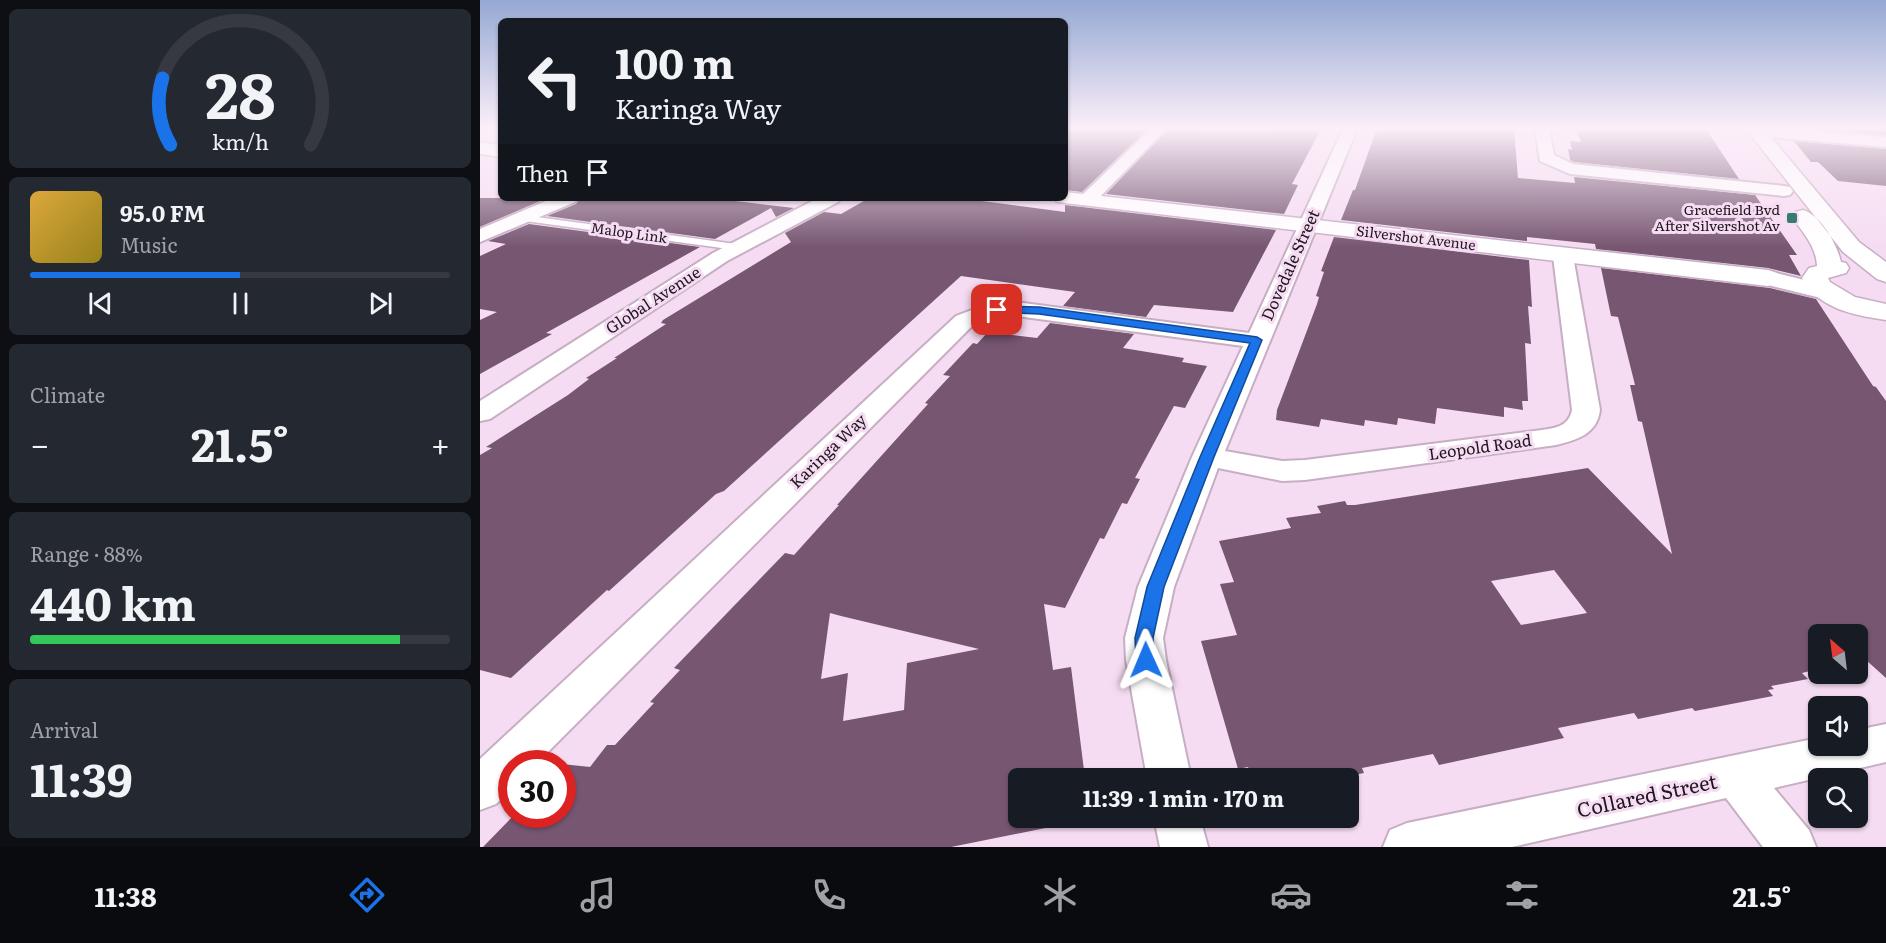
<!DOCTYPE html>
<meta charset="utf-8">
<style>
:root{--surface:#171b24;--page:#242831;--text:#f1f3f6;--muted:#9ea1a6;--line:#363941;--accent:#1a73e8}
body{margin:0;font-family:Literata,serif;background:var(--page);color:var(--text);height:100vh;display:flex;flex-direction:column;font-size:22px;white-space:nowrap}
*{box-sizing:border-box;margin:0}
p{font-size:20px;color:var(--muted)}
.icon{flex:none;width:33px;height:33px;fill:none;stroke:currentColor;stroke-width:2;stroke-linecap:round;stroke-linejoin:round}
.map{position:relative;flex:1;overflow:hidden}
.side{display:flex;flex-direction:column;gap:9px;padding:9px;background:#0d0f14;width:480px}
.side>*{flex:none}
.hud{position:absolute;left:18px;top:18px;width:570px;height:183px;border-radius:9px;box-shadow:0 2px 4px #0004;background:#171b24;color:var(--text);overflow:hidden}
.needle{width:39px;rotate:332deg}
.controls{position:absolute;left:1328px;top:624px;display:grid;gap:12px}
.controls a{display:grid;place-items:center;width:60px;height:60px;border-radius:9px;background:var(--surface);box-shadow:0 2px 4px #0004;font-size:30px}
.speed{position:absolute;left:18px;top:750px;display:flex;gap:12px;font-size:30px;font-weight:700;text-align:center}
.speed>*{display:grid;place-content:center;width:78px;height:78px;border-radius:50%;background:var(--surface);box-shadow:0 2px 4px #0004;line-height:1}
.speed .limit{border:9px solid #d22;background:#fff;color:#111}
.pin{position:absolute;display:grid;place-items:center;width:51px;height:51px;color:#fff;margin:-26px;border-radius:12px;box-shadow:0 3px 9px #0006}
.me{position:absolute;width:66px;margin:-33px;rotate:359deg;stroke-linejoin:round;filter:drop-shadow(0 0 4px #0008)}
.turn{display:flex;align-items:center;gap:21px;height:126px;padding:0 18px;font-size:27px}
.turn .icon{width:78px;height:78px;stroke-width:2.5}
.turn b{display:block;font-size:42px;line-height:51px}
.then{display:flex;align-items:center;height:57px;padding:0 18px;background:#0003;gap:12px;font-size:22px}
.big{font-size:45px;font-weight:700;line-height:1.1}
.side .card{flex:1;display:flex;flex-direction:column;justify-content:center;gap:9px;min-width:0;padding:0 21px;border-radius:9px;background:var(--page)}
.side .dial{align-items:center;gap:0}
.dial svg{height:156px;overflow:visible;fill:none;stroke:var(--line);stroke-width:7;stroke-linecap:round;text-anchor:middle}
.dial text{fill:var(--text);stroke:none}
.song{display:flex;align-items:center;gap:18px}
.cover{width:72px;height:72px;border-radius:9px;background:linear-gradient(135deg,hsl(40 70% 55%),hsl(50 70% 35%))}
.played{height:6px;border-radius:3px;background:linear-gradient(90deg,var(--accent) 50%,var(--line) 50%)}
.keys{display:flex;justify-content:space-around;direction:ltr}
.heat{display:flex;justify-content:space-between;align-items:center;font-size:33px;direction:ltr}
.charge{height:9px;border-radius:4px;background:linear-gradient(90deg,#34c759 88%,var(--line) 0)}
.trip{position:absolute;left:528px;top:768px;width:351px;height:60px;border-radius:9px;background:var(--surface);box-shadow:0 2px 4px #0004;font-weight:700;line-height:60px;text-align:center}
.tabs{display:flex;height:96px;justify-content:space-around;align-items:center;background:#090b0e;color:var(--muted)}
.tabs .icon{width:42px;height:42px}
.tabs .selected{color:var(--accent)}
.tabs b{font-size:27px;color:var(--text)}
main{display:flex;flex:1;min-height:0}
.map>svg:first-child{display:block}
.building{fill:#775672;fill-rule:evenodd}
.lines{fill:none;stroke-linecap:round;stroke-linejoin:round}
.lane-casing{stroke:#c7aec3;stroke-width:3}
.street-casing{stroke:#c7aec3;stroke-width:4}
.secondary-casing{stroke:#c7aec3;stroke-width:3}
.lane{fill:#fff;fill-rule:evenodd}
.street{fill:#fff;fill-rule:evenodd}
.secondary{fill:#fff;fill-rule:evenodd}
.route{fill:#1a73e8;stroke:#114b97;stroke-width:1.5}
.poi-dot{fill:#367b70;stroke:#f6dcf2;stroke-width:2}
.labels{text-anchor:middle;stroke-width:6;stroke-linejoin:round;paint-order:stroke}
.far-poi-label{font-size:14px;fill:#1f161e;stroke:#f6dcf2;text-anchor:end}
.far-street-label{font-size:14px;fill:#1f161e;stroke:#f6dcf2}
.street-label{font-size:16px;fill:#1f161e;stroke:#f6dcf2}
.near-street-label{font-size:20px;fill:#1f161e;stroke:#f6dcf2}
</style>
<main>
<section class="side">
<div class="card dial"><svg viewBox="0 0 100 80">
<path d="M14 69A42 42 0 1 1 86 69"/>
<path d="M14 69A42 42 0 0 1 10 35" stroke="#1a73e8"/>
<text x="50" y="56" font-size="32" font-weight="700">28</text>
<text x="50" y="72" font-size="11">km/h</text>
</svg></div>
<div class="card">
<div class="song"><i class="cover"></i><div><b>95.0 FM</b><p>Music</p></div></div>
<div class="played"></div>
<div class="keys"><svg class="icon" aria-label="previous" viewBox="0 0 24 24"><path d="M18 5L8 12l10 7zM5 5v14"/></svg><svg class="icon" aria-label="pause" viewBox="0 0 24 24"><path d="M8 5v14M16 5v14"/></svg><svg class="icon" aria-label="next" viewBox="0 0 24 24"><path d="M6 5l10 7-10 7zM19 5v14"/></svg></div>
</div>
<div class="card"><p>Climate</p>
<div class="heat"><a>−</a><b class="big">21.5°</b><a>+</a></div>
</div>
<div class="card"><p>Range · 88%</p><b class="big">440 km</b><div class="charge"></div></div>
<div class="card"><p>Arrival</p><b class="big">11:39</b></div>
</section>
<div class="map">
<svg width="1406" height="847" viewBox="0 0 1406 847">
<rect width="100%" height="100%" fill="#f6dcf2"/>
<path class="building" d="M 585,129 L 668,129 L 602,192 L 585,190 Z
M 688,129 L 788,131 L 789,129 L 841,129 L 812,184 L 818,185 L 804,214 L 626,194 Z
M 901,129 L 1034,129 L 1038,178 L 1095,183 L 1094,177 L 1275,195 L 1317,255 L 1309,255 L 1321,276 L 1288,268 L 1116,249 L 1115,244 L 1047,237 L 1047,241 L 861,220 L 873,190 L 875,190 L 896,131 L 900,132 Z
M 1095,129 L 1226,129 L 1259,179 L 1094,162 L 1090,160 L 1088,149 L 1092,150 L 1090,141 L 1101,142 Z
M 1330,129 L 1406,129 L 1406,135 Z
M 1314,141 L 1406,149 L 1406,186 L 1358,181 L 1338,162 L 1331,162 Z
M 0,198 L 67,198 L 0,227 Z
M 100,198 L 231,198 L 314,208 L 296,217 L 291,208 L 235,239 L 67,216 L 96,204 Z
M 389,198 L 479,198 L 585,212 L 585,205 L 796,230 L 753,312 L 674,305 L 666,317 L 583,306 L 595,292 L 481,276 L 244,491 L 236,494 L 129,591 L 127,590 L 31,678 L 0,670 L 0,455 L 12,448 L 6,447 L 88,395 L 109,379 L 106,378 L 137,358 L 134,358 L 186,324 L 181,323 L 183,320 L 311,242 L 305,233 L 344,212 L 361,214 Z
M 49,224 L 220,247 L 66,333 L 72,334 L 0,374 L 0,320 L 17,312 L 0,309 L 0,256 L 26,244 L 8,241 Z
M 854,237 L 1049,260 L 1052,307 L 1048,306 L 1051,344 L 1045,343 L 1048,401 L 1042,401 L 1043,410 L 1024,407 L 1024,417 L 957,408 L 955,424 L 918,418 L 917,425 L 885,420 L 884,426 L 841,419 L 839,427 L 796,420 L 797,410 L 837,304 L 839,297 L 836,296 L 844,272 L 841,271 Z
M 1121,268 L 1290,288 L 1336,299 L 1393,386 L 1396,387 L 1406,401 L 1406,678 L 1386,660 L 1377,662 L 1377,634 L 1338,634 L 1338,669 L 1322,673 L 1328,679 L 1291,686 L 1294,689 L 1288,690 L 1293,696 L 1215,711 L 1212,708 L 1158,719 L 1154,713 L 1078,728 L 1084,738 L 959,765 L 953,754 L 882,768 L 884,773 L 858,778 L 772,778 L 768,767 L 758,769 L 721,641 L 757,635 L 740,584 L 754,582 L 739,541 L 811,528 L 806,518 L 841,513 L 837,506 L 865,501 L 867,505 L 875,505 L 1108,468 L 1192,554 L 1162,422 L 1158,421 L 1150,385 L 1155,385 L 1138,317 L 1131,316 ZM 1074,570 L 1107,613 L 1041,625 L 1011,581 Z
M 570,323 L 654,334 L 643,348 L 704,358 L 702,362 L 727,366 L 705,408 L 694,406 L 655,478 L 660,479 L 647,504 L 642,503 L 624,539 L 620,538 L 585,608 L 564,604 L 573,670 L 591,667 L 605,778 L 538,778 L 538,818 L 610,818 L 610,819 L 471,847 L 3,847 L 35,814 L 82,814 L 82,764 L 110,767 L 127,745 L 135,745 L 174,703 L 170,702 L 200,670 L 194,668 L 305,553 L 314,555 L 359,505 L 357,505 L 448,404 L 445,403 L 470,376 L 463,375 L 493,343 L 497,344 L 508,332 L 557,338 ZM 350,613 L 361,616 L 499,649 L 427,663 L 424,710 L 363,721 L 368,673 L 341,679 Z"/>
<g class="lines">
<g class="lane-casing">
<path id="lane" d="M 42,215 L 256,244 L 261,247 L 256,250 L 38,220 L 37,218 Z"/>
</g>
<g class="street-casing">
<path id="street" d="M 671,129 L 686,129 L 612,205 L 600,205 L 597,201 L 600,197 Z
M 863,129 L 877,129 L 745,451 L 802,461 L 825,460 L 1062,430 C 1076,428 1089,426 1092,410 L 1073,256 L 1076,252 L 1083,250 L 1090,252 L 1093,256 L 1120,410 C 1117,434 1097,440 1076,445 L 825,480 L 802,481 L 738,468 L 694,587 L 683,638 L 686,660 L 711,778 L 667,778 L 646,660 L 645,638 L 658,587 L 712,457 L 763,346 L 536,316 L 507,319 L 492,326 L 56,764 L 32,764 L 32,788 L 16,804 L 0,810 L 0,759 L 476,316 L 502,306 L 536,302 L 769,333 Z
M 1055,129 L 1069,129 L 1074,155 L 1093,164 L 1304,186 L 1310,187 L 1313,191 L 1310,195 L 1304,196 L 1090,174 L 1060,161 Z
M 1271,129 L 1304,129 L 1406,137 L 1406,147 L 1277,136 L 1272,134 L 1269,131 Z
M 73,198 L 98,198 L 95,202 L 0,242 L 0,229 Z
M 338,198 L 361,198 L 358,202 L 247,261 L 10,419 L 0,421 L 0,401 L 233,253 Z
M 1288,271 L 1353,287 L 1356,292 L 1353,297 L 1345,299 L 1280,283 L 1277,278 L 1280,273 Z
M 1406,724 L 1406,762 L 1294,788 L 1329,830 L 1336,847 L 1283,847 L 1246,798 L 1032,847 L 903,847 L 910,830 L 927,823 L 1338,738 L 1338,746 L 1377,746 L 1377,730 Z
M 674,818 L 720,818 L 728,847 L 680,847 Z"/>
</g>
<g class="secondary-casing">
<path id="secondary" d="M 1266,129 L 1284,129 L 1379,242 L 1406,262 L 1406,282 L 1397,279 L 1363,252 Z
M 0,142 L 21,145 L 21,157 L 0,154 Z
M 585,192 L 1288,270 L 1297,273 L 1301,278 L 1297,283 L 1288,286 L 577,202 L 573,198 L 585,198 Z
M 1323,210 C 1341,215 1357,244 1361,262 L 1366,263 L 1369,268 L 1366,273 L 1348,278 L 1350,282 L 1375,297 L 1406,304 L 1406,320 C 1373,315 1339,309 1322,278 L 1329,268 L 1337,266 C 1336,246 1323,233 1312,217 L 1315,212 Z"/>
</g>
<use href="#lane" class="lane"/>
<use href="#street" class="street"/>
<use href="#secondary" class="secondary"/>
</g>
<linearGradient id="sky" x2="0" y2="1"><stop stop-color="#95a8d3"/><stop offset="0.52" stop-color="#fbeff9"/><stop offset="1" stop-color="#fbeff9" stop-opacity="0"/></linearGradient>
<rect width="1406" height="247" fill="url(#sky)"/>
<path class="route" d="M 517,306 L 559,307 L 777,337 L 782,340 L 734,457 L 684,587 L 673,638 L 675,660 L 672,666 L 666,668 L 659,666 L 656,660 L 655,638 L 667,587 L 720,457 L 770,343 L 559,314 L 513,312 L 513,307 Z"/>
<rect class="poi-dot" x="1306" y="212" width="12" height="12" rx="3"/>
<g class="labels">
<g class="far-poi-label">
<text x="1300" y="215">Gracefield Bvd<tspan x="1300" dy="16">After Silvershot Av</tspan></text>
</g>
<g class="far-street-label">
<text transform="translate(149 233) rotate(8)" y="5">Malop Link</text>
<text transform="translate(936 238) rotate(7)" y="5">Silvershot Avenue</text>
</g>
<g class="street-label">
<text transform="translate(810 265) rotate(-66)" y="6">Dovedale Street</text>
<text transform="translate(173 300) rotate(-33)" y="6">Global Avenue</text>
<text transform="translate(1000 447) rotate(-8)" y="6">Leopold Road</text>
<text transform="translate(348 451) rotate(-44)" y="6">Karinga Way</text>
</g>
<g class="near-street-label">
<text transform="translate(1167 796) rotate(-12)" y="7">Collared Street</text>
</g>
</g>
</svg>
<div class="controls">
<a><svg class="needle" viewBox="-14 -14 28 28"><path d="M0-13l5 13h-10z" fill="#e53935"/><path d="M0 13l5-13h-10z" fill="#9ea1a6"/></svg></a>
<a><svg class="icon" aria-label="sound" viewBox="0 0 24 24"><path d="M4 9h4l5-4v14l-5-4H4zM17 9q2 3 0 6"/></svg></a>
<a><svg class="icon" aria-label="search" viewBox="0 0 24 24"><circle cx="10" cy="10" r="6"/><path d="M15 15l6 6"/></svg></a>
</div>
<div class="speed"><div class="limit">30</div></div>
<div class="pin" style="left:517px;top:310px;background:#d93025"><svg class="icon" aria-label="arrive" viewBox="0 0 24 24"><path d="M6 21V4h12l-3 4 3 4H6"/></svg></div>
<svg class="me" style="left:666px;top:660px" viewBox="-20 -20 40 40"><path d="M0-17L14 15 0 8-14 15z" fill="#1a73e8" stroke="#fff" stroke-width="4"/></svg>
<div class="trip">11:39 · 1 min · 170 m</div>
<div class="hud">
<div class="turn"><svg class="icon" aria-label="left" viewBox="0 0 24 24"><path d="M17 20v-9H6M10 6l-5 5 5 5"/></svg><div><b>100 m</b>Karinga Way</div></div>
<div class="then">Then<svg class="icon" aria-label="arrive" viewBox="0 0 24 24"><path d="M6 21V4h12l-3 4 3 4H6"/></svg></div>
</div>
</div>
</main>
<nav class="tabs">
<b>11:38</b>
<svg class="icon selected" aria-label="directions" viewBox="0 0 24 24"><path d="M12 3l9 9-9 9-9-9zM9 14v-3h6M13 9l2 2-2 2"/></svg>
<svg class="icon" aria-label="music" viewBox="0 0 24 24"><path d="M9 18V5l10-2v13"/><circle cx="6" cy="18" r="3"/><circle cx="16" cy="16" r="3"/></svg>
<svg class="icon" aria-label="phone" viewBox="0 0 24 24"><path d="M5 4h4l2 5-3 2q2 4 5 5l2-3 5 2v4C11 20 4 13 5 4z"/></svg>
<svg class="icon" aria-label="climate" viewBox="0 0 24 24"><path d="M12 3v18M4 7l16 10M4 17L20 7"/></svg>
<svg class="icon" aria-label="car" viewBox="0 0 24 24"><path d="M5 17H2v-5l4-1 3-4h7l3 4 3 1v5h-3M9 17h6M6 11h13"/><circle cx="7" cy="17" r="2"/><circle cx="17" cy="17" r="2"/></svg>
<svg class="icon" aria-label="filters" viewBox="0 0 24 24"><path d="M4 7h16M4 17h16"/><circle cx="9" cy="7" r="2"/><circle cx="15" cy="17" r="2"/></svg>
<b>21.5°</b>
</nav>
